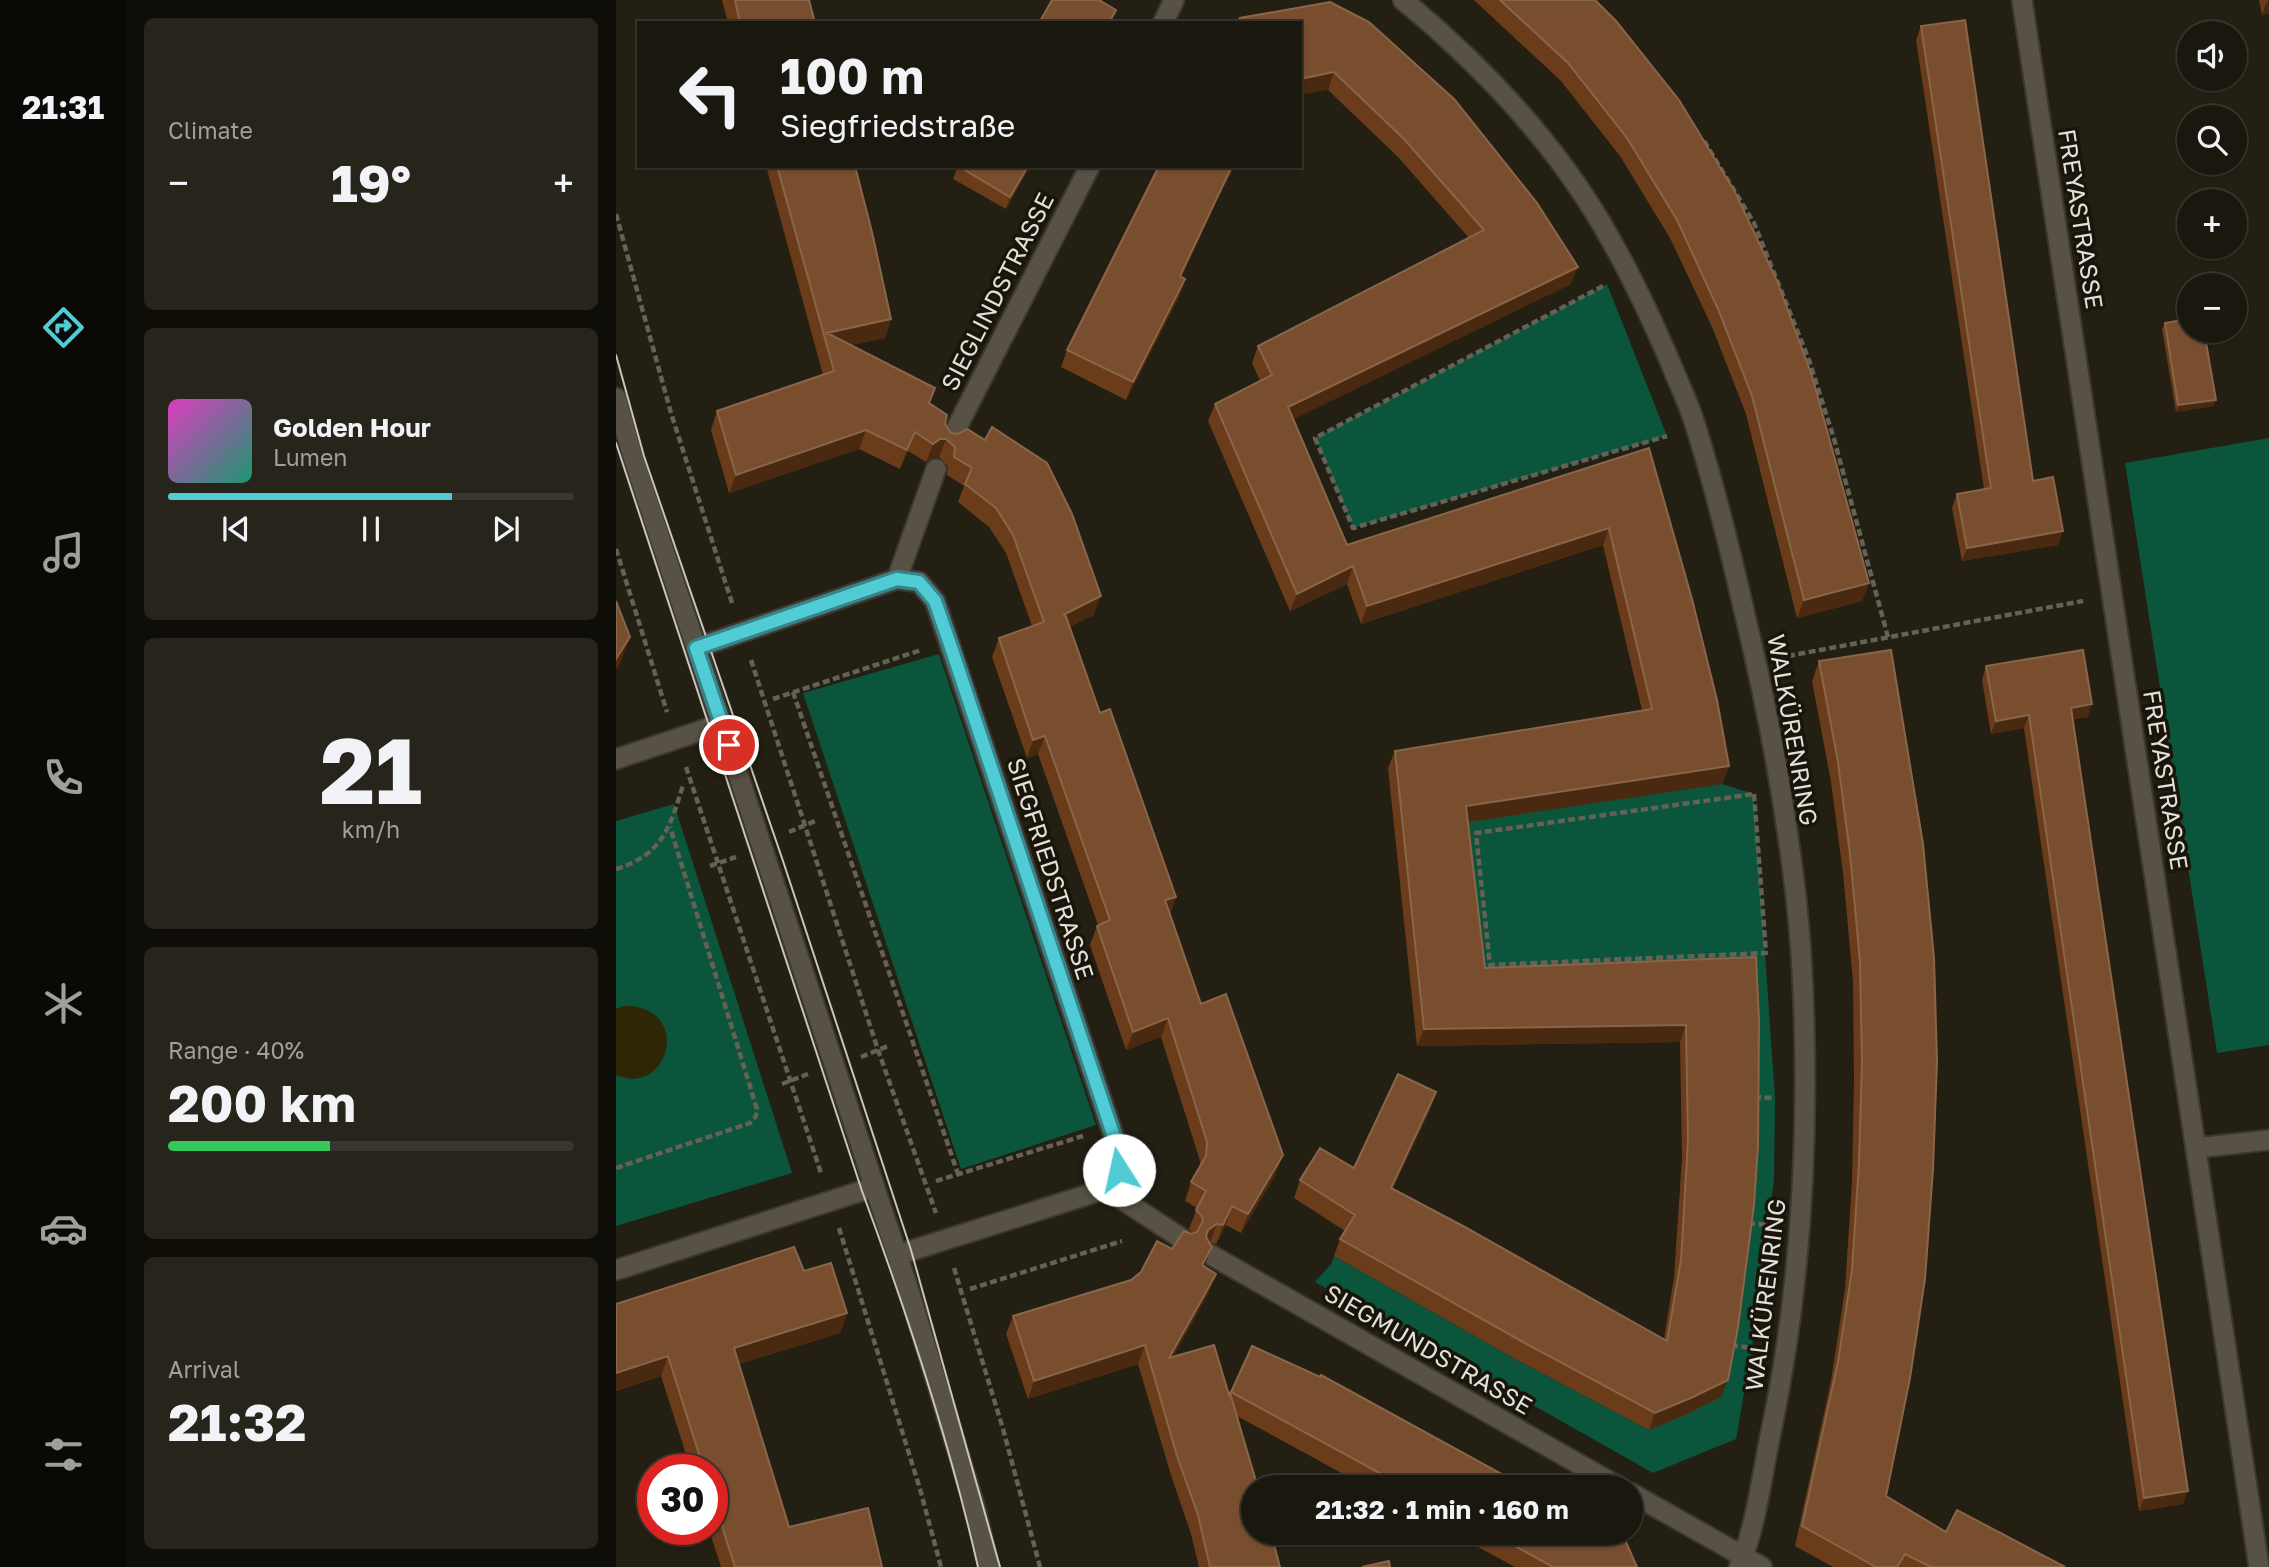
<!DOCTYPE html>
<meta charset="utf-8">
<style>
:root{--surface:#1a170e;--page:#27241c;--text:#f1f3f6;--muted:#9f9f9e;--line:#38362e;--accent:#51ccd4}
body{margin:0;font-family:"Golos Text",sans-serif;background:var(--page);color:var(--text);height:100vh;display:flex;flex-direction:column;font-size:26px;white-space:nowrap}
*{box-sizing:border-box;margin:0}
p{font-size:23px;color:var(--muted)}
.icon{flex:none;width:38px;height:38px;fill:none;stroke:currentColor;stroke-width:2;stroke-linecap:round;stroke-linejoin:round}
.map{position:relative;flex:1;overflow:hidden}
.side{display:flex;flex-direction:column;gap:18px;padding:18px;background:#0e0d08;width:490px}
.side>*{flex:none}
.hud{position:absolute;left:21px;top:21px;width:665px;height:147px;border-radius:0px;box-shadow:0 2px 5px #0004,0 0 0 2px var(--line);background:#1a170e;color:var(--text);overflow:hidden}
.fabs{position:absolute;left:1561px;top:21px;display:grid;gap:14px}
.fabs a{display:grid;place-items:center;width:70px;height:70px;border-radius:50%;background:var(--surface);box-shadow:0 2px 5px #0004,0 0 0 2px var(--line);font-size:35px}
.speed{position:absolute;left:21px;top:1454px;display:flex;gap:14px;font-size:35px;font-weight:700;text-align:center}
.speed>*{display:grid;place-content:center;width:91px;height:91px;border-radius:50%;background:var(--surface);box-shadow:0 2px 5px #0004,0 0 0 2px var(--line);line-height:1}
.speed .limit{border:10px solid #d22;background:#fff;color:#111}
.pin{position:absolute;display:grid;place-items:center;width:60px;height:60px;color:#fff;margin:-30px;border:4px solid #fff;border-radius:50%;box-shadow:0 2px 7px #0007}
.me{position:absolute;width:77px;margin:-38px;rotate:350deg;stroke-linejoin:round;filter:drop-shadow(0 0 5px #0008)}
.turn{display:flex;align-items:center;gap:24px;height:147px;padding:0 28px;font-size:32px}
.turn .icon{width:91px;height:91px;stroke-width:2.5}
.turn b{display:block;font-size:49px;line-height:60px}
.big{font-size:52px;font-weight:700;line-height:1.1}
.side .card{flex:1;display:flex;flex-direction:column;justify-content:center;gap:10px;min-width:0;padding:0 24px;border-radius:10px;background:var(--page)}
.side .dial{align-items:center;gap:0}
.dial b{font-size:91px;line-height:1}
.song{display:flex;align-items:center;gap:21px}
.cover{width:84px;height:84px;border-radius:10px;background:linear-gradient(135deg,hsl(310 70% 55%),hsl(160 70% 35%))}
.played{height:7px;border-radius:4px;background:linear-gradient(90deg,var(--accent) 70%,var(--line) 70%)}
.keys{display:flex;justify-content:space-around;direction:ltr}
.heat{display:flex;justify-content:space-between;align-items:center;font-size:38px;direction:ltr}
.charge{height:10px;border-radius:5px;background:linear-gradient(90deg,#34c759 40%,var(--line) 0)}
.trip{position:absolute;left:625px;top:1475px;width:402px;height:70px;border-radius:35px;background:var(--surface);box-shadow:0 2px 5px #0004,0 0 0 2px var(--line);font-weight:700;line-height:70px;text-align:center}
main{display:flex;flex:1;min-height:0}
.menu{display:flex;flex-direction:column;width:126px;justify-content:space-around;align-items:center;background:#0a0906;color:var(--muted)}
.menu .icon{width:49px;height:49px}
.menu .active{color:var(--accent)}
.menu b{font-size:32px;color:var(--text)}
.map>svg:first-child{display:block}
.green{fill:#0a553b}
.sand{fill:#2e2605}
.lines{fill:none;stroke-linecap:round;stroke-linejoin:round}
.service-casing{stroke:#3b3831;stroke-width:23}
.minor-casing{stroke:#3b3831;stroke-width:23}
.tertiary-casing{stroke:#3b3831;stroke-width:23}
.path{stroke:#646156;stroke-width:4.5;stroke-dasharray:7 3.5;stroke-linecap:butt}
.service{stroke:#575245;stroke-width:19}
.minor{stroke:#575245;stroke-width:19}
.tertiary{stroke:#575245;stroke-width:19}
.tram{stroke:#c8c5bd;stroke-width:2}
.wall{fill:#6b3c1a}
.shaded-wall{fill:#49290f}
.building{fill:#784e2f;stroke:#89654a;stroke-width:2}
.route-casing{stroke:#35858a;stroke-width:18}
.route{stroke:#51ccd4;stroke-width:12}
.labels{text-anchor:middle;stroke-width:7;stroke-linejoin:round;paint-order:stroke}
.street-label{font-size:24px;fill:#e3e0d9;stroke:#1a150a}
</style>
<main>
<nav class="menu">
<b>21:31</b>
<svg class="icon active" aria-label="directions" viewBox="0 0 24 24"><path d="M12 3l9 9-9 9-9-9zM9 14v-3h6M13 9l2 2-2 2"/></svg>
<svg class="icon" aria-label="music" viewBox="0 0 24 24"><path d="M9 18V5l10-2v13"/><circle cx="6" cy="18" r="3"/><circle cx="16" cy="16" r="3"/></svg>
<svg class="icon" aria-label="phone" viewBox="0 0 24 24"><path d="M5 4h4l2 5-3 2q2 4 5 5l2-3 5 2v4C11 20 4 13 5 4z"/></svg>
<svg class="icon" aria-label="climate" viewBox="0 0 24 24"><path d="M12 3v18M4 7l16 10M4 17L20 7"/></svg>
<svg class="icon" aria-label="car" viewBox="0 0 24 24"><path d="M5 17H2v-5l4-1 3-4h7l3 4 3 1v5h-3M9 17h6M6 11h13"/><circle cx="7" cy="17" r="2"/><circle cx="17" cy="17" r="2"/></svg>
<svg class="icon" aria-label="filters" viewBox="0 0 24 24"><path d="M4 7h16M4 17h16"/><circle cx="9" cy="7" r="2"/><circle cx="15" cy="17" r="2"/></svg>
</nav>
<section class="side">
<div class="card"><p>Climate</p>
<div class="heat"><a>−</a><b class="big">19°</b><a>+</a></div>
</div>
<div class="card">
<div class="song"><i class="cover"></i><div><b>Golden Hour</b><p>Lumen</p></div></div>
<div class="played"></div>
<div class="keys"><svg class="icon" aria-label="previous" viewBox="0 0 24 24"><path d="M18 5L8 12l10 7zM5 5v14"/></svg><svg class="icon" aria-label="pause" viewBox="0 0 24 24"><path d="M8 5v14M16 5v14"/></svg><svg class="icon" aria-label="next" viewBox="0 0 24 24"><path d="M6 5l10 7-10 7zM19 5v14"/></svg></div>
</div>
<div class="card dial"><b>21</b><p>km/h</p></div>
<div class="card"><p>Range · 40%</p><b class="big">200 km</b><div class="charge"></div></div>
<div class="card"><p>Arrival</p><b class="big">21:32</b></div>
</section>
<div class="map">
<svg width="1653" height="1567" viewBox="0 0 1653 1567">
<rect width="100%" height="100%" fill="#231f13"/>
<path class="green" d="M 991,284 L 1051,436 L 737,528 L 699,438 Z
M 1653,438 L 1653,1045 L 1601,1053 L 1509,463 Z
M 323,654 L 480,1125 L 345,1169 L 187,693 Z
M 1106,784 L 1138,794 L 1159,1098 L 1158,1179 L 1136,1348 L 1120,1439 L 1037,1473 L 699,1282 L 715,1264 L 718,1256 L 901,1360 L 1033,1430 L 1137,1039 L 862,985 L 844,823 Z
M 58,804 L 176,1173 L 0,1226 L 0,821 Z"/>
<path class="sand" d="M 8,1006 C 77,1005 54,1098 0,1075 L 0,1009 Z"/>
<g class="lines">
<g class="service-casing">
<path id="service" d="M 1580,1148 L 1653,1140"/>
</g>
<g class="minor-casing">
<path id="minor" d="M 787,0 C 869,68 945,149 996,242 C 1018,281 1037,322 1055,364 C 1062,382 1071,400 1077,418 C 1098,483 1114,549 1129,615 C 1151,707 1169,802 1180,897 C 1187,959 1189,1021 1189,1083 C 1189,1201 1180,1311 1156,1427 C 1146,1473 1141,1524 1123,1567
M 1406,0 L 1643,1567
M 547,23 L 558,0
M 334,441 L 474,166
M 281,579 L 320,469
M 80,648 L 281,579 L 303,582 L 319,601 L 500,1143 L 503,1170 L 490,1189 L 281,1255
M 0,759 L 105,724
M 490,1189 L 568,1240
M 595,1255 L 1005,1488
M 0,1270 L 258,1187
M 1015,1493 L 1146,1567"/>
</g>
<g class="tertiary-casing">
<path id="tertiary" d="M 0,398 L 18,460 L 293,1291 L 359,1508 L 373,1567"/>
</g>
<path class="path" d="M 1088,141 L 1138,223 L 1193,360 L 1218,439 L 1272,637
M 0,214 L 55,413 L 117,606
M 987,286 L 699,438 L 737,528 L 1051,436
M 0,549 L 51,712
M 1172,656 L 1467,601
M 135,660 L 262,1050 L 320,1213
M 177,692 L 342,1174
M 157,699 L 305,650
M 70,767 L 205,1173
M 1138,794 L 1150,953 L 874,965 L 860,833 Z
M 173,832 L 199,821
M 94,866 L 120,857
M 0,869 C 46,855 54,828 67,785
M 245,1057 L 272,1046
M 166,1084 L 192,1074
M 1138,1097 L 1159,1098
M 0,1168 L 134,1123 L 140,1116 L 141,1109 L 54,827
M 320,1181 L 467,1136
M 1132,1223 L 1152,1225
M 223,1228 L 304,1489 L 325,1567
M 338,1268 L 387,1429 L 424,1567
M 354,1289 L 506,1241
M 1115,1345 L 1136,1348"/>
<use href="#service" class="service"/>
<use href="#minor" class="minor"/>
<use href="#tertiary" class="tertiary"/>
<path class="tram" d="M 0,355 L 28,456 L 167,861 L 295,1250 L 384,1567
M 0,443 L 246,1191 C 291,1313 333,1439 362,1567"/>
</g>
<path class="wall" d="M 106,0 L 193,0 L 199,23 L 112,23 Z
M 858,0 L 979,0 L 1253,583 L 1246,601 L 1181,618 L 1130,414 L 1096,327 L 1054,238 L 1004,156 L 945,81 Z
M 1643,0 L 1653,0 L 1646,15 Z
M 714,2 L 955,284 L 677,419 L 731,545 L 1033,448 L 1113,766 L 1106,784 L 852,822 L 869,968 L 1140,957 L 1105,1397 L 1071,1414 L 1033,1430 L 901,1360 L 718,1256 L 724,1239 L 729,1231 L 678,1198 L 684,1180 L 738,1168 L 820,1092 L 814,1110 L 776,1189 L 1048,1339 L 1058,1277 L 1066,1158 L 1064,1042 L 801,1046 L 772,768 L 779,751 L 1026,710 L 987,545 L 745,624 L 731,584 L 674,611 L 592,421 L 599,404 L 644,381 L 636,363 L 642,346 L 853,238 L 782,157 L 712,90 Z
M 1305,26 L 1417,481 L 1442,545 L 1346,561 L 1336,508 L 1341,494 L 1368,489 L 1300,40 Z
M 150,166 L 239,166 L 275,319 L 269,338 L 235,345 L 313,404 L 335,433 L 478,615 L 453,627 L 484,713 L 560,897 L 554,914 L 585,1004 L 660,1174 L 625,1233 L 610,1225 L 600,1244 L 594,1243 L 589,1267 L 593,1292 L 557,1357 L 613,1395 L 636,1346 L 911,1488 L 753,1488 L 621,1416 L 664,1567 L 583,1567 L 575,1534 L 555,1475 L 522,1364 L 412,1399 L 390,1334 L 397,1316 L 515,1280 L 575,1234 L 577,1233 L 573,1229 L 581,1208 L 569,1201 L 575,1182 L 584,1167 L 584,1161 L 545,1037 L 510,1050 L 474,945 L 481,926 L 482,925 L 422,754 L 411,758 L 376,657 L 383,638 L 416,626 L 390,553 L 373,527 L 342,502 L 348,486 L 331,475 L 332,466 L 323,457 L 317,457 L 310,462 L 292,451 L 284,469 L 243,449 L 113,493 L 95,430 L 101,411 L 207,375 Z
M 342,166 L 414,166 L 390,209 L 337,179 Z
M 599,204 L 565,277 L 569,279 L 563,297 L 510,400 L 445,367 L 451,350 Z
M 1549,323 L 1600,400 L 1597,406 L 1560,412 L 1546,329 Z
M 1275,650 L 1270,1496 L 1330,1532 L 1449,1567 L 1217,1567 L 1179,1546 L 1215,1381 L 1229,1289 L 1236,1182 L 1238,1080 L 1237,981 L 1227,873 L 1215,782 L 1196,681 L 1203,661 Z
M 1370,666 L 1472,717 L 1457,719 L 1567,1504 L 1523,1511 L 1408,728 L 1375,734 L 1366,680 Z
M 188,1271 L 231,1313 L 224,1333 L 123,1364 L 173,1527 L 266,1567 L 105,1567 L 93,1530 L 96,1530 L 96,1470 L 75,1470 L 45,1376 L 0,1391 L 0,1304 Z
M 836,1533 L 994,1533 L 1021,1567 L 899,1567 Z"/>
<path class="shaded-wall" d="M 1650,3 L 1653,3 L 1653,14 L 1646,15 Z
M 718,72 L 712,90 L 684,95 L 684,79 Z
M 412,166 L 414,166 L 390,209 L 394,197 Z
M 616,166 L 619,166 L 599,204 L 558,294 L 564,276 Z
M 962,267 L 955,284 L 666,425 L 672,407 Z
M 569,279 L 563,297 L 510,400 L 517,382 Z
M 275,319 L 269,338 L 212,350 L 211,333 Z
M 1600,400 L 1597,406 L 1560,412 L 1562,405 Z
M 250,430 L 243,449 L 113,493 L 120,475 Z
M 299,432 L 292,451 L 284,469 L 291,450 Z
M 324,439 L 330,439 L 323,457 L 317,457 L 310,462 L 317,444 Z
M 993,528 L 987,545 L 745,624 L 751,606 Z
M 1447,531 L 1442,545 L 1346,561 L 1351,548 Z
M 737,566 L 731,584 L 674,611 L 681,594 Z
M 1253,583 L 1246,601 L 1181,618 L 1188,600 Z
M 485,596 L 478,615 L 440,633 L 447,615 Z
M 14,637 L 4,664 L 0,670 L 0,659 Z
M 1476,704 L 1472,717 L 1450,721 L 1455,708 Z
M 1413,715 L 1408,728 L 1375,734 L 1380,721 Z
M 429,736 L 422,754 L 411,758 L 417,740 Z
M 1113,766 L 1106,784 L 844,823 L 850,806 Z
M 560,897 L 553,915 L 549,900 Z
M 552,1018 L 545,1037 L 510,1050 L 517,1032 Z
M 1070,1025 L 1064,1042 L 801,1046 L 808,1029 Z
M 820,1092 L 814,1110 L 769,1206 L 775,1188 Z
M 667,1155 L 660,1174 L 625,1233 L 632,1214 Z
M 616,1206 L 610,1225 L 600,1244 L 607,1225 Z
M 601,1224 L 594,1243 L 585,1248 L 592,1230 Z
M 596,1247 L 589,1266 L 579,1284 L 586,1265 Z
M 600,1274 L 593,1292 L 546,1377 L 553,1358 Z
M 231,1313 L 224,1333 L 110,1368 L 118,1348 Z
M 529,1345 L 522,1364 L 412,1399 L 418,1381 Z
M 52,1356 L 45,1376 L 0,1391 L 0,1373 Z
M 1112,1380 L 1105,1397 L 1071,1414 L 1033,1430 L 1039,1413 Z
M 1572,1491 L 1567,1504 L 1523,1511 L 1528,1498 Z"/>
<path class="building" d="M 119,0 L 193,0 L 199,23 L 124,23 Z
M 436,0 L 483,0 L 500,10 L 493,23 L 423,23 Z
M 884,0 L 979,0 L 1000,21 L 1063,100 L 1119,192 L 1161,281 L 1196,376 L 1253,583 L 1188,600 L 1136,396 L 1102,309 L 1061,220 L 1011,138 L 952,63 Z
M 714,2 L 753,22 L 838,99 L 921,203 L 962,267 L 672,407 L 731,545 L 1033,448 L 1076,599 L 1101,700 L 1113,766 L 850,806 L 869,968 L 1140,957 L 1143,1021 L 1142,1146 L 1138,1205 L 1122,1327 L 1112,1380 L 1077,1397 L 1039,1413 L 907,1342 L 724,1239 L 739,1215 L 684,1180 L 704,1148 L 738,1168 L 782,1074 L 820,1092 L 775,1188 L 847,1226 L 1051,1341 L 1065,1260 L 1072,1141 L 1070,1025 L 808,1029 L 779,751 L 1036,709 L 993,528 L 751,606 L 737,566 L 681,594 L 599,404 L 656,375 L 642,346 L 868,230 L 788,139 L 718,72 L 684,79 L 684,23 L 621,23 L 624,18 Z
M 1349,20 L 1417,481 L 1437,477 L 1447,531 L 1351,548 L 1341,494 L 1375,488 L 1305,26 Z
M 161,166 L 239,166 L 256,232 L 275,319 L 211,333 L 319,388 L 313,403 L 331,415 L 329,424 L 335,433 L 342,434 L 351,429 L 369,440 L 376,427 L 431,463 L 456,514 L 485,596 L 447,615 L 449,614 L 484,713 L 494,709 L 560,897 L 549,900 L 585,1004 L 610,994 L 667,1155 L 632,1214 L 616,1206 L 607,1225 L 601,1224 L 592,1230 L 590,1237 L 596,1247 L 586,1265 L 600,1274 L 553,1358 L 598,1345 L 613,1395 L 614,1393 L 642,1488 L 637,1488 L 637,1533 L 655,1533 L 664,1567 L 594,1567 L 582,1515 L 561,1456 L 529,1345 L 418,1381 L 397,1316 L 515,1280 L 525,1272 L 541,1241 L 556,1249 L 568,1231 L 575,1234 L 581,1232 L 587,1221 L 585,1215 L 580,1210 L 590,1191 L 575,1182 L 590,1156 L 591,1142 L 552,1018 L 517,1032 L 481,926 L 494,920 L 429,736 L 417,740 L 383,638 L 428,622 L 397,535 L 380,508 L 349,484 L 356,468 L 338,457 L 339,447 L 330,439 L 324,439 L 317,444 L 299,432 L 291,450 L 250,430 L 120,475 L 101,411 L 218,371 Z
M 342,166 L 412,166 L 394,197 Z
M 543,166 L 616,166 L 564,276 L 569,279 L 517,382 L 451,350 Z
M 1573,319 L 1573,331 L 1588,331 L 1600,400 L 1562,405 L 1549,323 Z
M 0,601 L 14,637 L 0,659 Z
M 1275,650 L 1307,844 L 1318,958 L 1321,1061 L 1317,1169 L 1309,1279 L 1294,1378 L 1270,1496 L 1330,1532 L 1341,1510 L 1449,1567 L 1315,1567 L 1289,1554 L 1281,1567 L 1260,1567 L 1186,1526 L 1222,1362 L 1236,1270 L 1243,1163 L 1246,1061 L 1244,962 L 1234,854 L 1222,762 L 1203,661 Z
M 1467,650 L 1476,704 L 1455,708 L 1572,1491 L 1528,1498 L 1413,715 L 1380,721 L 1370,666 Z
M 178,1247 L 188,1271 L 215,1263 L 231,1313 L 118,1348 L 173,1527 L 252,1508 L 266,1567 L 119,1567 L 96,1495 L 96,1470 L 88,1470 L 52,1356 L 0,1373 L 0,1304 Z
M 636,1346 L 704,1377 L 705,1375 L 911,1488 L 791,1488 L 615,1392 Z
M 875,1533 L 994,1533 L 1010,1542 L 1021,1567 L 937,1567 Z
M 773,1561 L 774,1567 L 746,1567 Z"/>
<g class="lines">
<g class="route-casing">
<path id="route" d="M 113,745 L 80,648 L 281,579 L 303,582 L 319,601 L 337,653 L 500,1143 L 503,1170"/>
</g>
<use href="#route" class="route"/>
</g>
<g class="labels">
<g class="street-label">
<text transform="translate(1464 219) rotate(81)" y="8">FREYASTRASSE</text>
<text transform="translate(382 292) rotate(-63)" y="8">SIEGLINDSTRASSE</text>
<text transform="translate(1176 730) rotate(80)" y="8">WALKÜRENRING</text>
<text transform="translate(1549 780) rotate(81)" y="8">FREYASTRASSE</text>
<text transform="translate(434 869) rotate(72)" y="8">SIEGFRIEDSTRASSE</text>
<text transform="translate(1150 1295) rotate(-83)" y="8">WALKÜRENRING</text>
<text transform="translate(812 1350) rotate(30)" y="8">SIEGMUNDSTRASSE</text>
</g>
</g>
</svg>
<div class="fabs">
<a><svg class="icon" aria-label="sound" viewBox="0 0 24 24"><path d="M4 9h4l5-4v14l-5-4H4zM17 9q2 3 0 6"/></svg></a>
<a><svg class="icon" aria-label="search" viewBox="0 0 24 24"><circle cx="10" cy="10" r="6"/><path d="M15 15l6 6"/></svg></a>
<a>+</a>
<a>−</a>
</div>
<div class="speed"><div class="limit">30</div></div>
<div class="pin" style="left:113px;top:745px;background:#d93025"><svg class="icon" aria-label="arrive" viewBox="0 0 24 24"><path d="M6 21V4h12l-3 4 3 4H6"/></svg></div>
<svg class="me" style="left:503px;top:1170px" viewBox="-20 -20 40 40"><circle r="19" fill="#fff"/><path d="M0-13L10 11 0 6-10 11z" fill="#51ccd4"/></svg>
<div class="trip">21:32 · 1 min · 160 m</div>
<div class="hud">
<div class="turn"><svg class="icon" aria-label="left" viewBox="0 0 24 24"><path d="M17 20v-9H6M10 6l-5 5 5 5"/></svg><div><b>100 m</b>Siegfriedstraße</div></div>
</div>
</div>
</main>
